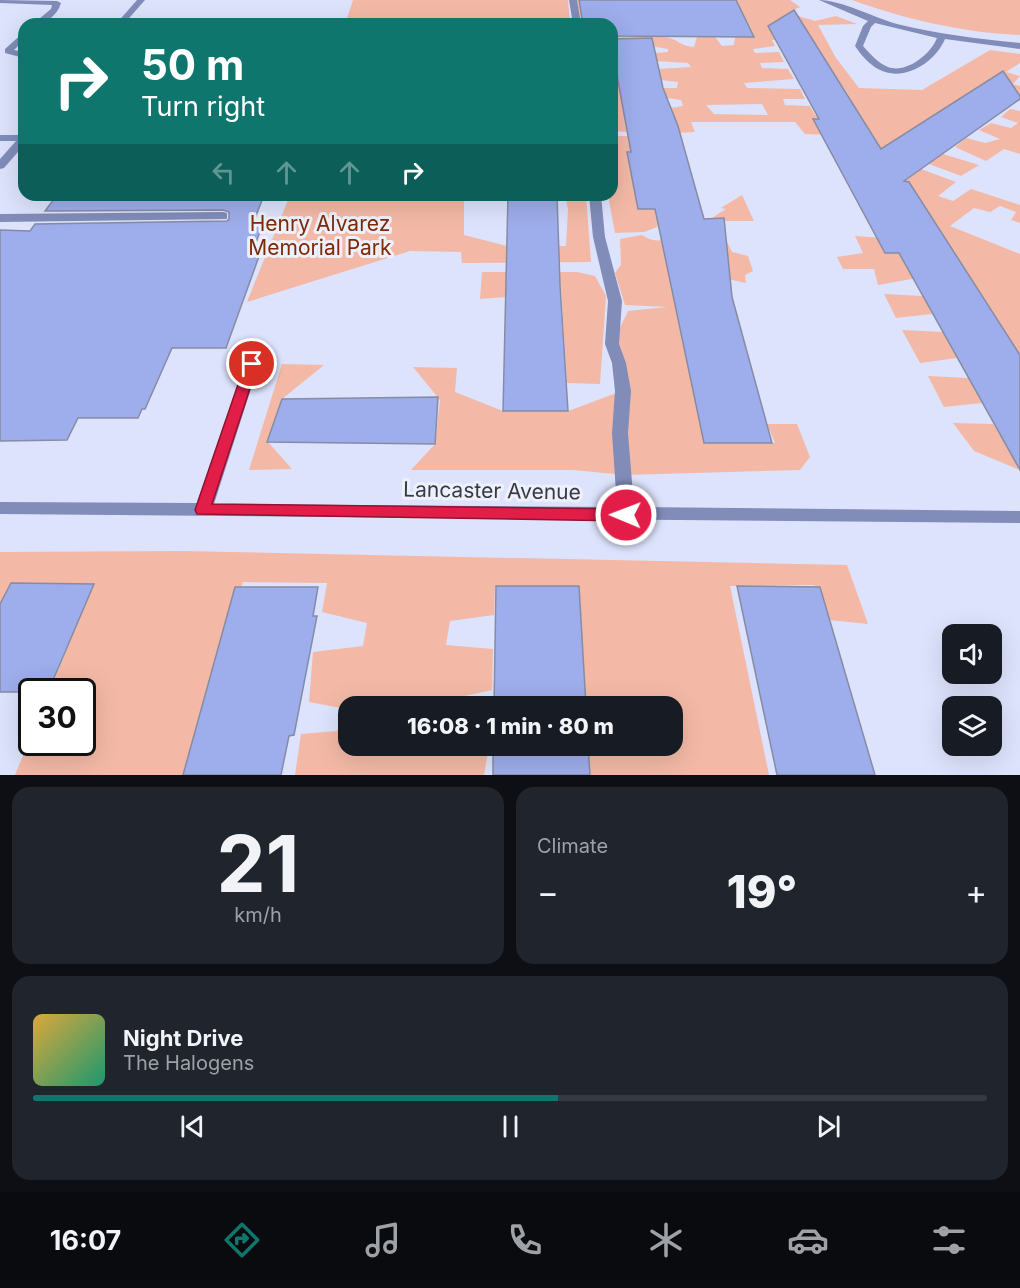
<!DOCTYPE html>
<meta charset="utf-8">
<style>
:root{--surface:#171b24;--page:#20242c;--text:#f1f3f6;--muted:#9ea1a6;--line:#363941;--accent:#0f766e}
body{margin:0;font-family:Inter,sans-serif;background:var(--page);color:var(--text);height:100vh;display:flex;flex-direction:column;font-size:22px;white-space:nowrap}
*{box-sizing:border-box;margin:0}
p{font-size:20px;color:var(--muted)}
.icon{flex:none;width:33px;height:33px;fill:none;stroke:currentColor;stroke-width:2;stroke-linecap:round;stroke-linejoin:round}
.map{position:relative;height:775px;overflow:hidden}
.details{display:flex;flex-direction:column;gap:12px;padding:12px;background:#0d0f14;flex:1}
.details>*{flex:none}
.guide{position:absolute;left:18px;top:18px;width:600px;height:183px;border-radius:18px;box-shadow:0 6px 24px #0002;background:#0f766e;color:#fff;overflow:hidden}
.tools{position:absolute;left:942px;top:624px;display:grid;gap:12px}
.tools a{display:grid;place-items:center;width:60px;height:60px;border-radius:12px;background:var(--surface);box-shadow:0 6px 24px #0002;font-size:30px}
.speed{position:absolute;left:18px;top:678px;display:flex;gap:12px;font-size:30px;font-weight:700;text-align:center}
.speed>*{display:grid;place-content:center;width:78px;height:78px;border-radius:50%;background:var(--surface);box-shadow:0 6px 24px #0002;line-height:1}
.speed .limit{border:3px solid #111;border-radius:9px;background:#fff;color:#111}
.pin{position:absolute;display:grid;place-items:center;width:51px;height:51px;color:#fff;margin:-26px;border:3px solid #fff;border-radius:50%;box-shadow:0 2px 6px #0007}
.me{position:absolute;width:66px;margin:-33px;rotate:271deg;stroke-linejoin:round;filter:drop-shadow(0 0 4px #0008)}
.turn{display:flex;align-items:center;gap:21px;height:126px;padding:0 24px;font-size:27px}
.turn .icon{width:78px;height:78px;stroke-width:2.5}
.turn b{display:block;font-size:42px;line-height:51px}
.lanes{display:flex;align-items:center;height:57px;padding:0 24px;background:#0003;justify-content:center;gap:30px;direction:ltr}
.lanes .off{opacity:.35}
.big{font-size:45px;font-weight:800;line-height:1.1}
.details .tile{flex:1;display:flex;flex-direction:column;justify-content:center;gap:9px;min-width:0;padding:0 21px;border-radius:18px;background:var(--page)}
.details .dial{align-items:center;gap:0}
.dial b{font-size:78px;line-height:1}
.song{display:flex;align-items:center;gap:18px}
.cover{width:72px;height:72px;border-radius:9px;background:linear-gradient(135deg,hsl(40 70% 55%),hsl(160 70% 35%))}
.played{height:6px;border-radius:3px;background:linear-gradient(90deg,var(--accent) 55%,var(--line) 55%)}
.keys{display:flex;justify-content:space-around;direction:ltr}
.heat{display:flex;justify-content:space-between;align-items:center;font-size:33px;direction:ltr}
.details .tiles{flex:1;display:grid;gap:12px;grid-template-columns:1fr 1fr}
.tile:last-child{grid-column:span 2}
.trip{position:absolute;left:338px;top:696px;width:345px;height:60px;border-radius:18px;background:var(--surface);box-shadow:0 6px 24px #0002;font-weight:800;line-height:60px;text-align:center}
.tab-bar{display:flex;height:96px;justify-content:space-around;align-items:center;background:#090b0e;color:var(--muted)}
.tab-bar .icon{width:42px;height:42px}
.tab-bar .active{color:var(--accent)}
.tab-bar b{font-size:27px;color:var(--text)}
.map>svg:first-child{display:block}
.green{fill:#f3b9a6;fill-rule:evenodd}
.building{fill:#9eadeb;stroke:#868ca3;stroke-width:1.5}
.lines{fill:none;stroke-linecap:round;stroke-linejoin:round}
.minor{fill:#818cb9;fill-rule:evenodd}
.route{fill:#e11d48;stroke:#92132f;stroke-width:1.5}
.labels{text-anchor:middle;stroke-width:6;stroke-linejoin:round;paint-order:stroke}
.park-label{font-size:21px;fill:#7c2a08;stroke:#eef1fb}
.street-label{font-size:21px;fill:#373a43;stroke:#eef1fb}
</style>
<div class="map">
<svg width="1020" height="775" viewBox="0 0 1020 775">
<rect width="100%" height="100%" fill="#dde3fc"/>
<path class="green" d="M 353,0 L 568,0 L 570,24 L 345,24 Z
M 577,0 L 790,0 L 800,7 L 788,13 L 815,21 L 836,16 L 857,24 L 818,25 L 836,58 L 859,88 L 922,90 L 990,50 L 1020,54 L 1020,63 L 1006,72 L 1020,76 L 1013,84 L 1020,86 L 1020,95 L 987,85 L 892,145 L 935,160 L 943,154 L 979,165 L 961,176 L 921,161 L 913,166 L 956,182 L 938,196 L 953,201 L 971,189 L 1020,205 L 1020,223 L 1011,220 L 1016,212 L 1000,206 L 990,212 L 974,208 L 950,226 L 1020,254 L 1020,355 L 962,270 L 878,285 L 874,269 L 843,269 L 837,257 L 863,253 L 855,236 L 884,238 L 916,196 L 898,167 L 830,135 L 805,134 L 795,122 L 691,122 L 695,132 L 658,134 L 612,131 L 612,49 L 625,115 L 683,106 L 681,100 L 667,98 L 663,88 L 677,88 L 678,82 L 661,80 L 658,69 L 691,67 L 688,63 L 655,61 L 653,53 L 668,52 L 668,49 L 651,46 L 646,40 L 612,39 L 612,24 L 580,24 ZM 662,24 L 752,37 L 735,37 L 734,45 L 722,46 L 715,37 L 697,37 L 694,47 C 681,47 677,38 664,37 ZM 772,40 L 810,40 L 848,94 L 855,115 L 815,115 L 810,106 L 785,105 L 783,99 L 805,99 L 800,89 L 747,88 L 744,83 L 794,79 L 788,69 L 762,68 L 760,63 L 784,62 L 779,52 L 755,53 L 753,49 L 775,46 ZM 762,104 L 768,115 L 714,114 L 706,105 Z
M 852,0 L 1020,0 L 1020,35 C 965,33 904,19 852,0 Z
M 1010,109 L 1020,111 L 1020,154 L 1004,149 L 986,161 L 955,147 L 966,138 L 985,143 L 1000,139 L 979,130 L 991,123 L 1011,128 L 1018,123 L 1001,117 Z
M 612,136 L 631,136 L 661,209 L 657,227 L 644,232 L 615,233 L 608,195 L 612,195 Z
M 290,195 L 469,195 L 464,197 L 464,235 L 507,246 L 566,246 L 568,209 L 565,195 L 586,195 L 591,262 L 462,263 L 461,252 L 410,251 L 247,302 Z
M 742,195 L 754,221 L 722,221 L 724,236 L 732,252 L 748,256 L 753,271 L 745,275 L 746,283 L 667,266 L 704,443 L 775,443 L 767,424 L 797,424 L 810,457 L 800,470 L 625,475 L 573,470 L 411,470 L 435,444 L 440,400 L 413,367 L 457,368 L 455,392 L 503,411 L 568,411 L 622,391 L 612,344 L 628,311 L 667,307 L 625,305 L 615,273 L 621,265 L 620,239 L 642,235 C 666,253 704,222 726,209 L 721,208 Z
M 482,272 L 577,272 L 595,276 L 606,296 L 600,384 L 567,383 L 561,285 L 507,284 L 506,297 L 480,299 Z
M 884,294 L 923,296 L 932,314 L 896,318 Z
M 902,330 L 943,332 L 957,358 L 920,363 Z
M 282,364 L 324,365 L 282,399 L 268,442 L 292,469 L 249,470 Z
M 928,376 L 968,378 L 982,403 L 944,407 Z
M 953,423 L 993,424 L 1008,448 L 1020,447 L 1020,470 L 974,451 Z
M 182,551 L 847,565 L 868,624 L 829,620 L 814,585 L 730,586 L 769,775 L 590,775 L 588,746 L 672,746 L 672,706 L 586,706 L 579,587 L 495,587 L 494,615 L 450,621 L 446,645 L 493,649 L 492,690 L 446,700 L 445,706 L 348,706 L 348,746 L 489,746 L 484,775 L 295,775 L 301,734 L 337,731 L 341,719 L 341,708 L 309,702 L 313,652 L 363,646 L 367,623 L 322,612 L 327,583 L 243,582 L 222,636 L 183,775 L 15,775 L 31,736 L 32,742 L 82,742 L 82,692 L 50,691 L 93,584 L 11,583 L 0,604 L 0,552 Z"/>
<path class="building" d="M 579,0 L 736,0 L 754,37 L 612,36 L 612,24 L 583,24 Z
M 794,10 L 881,149 L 1003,71 L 1020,96 L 1020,99 L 904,181 L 909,182 L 1020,355 L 1020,470 L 899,253 L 885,253 L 813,119 L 819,119 L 768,26 Z
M 652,38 L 663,88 L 678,126 L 704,219 L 724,218 L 732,297 L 772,443 L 704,443 L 655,209 L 638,209 L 627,152 L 631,152 L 612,48 L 612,39 Z
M 57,195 L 264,195 L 252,226 L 262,226 L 254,248 L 262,248 L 226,348 L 172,348 L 145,409 L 142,409 L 138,418 L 78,418 L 67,440 L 0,441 L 0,230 L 30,231 L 35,224 L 227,221 L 229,219 L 229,212 L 223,210 L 45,211 Z
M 508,195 L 557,195 L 560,285 L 568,411 L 503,411 Z
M 438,397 L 435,444 L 267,442 L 282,399 Z
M 11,583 L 94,584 L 48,692 L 0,692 L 0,604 Z
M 496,586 L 579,586 L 586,706 L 494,706 Z
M 737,586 L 820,587 L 875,775 L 777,775 Z
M 235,587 L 318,587 L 313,616 L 317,616 L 294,735 L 289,736 L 281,775 L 183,775 Z
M 493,746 L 588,746 L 590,775 L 493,775 Z"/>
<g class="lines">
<path class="minor" d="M 0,0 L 57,1 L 61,3 C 57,16 46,24 33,24 L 51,9 L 52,5 L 0,3 Z
M 137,0 L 145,0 L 124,24 L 116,24 Z
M 569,0 L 577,0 L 581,24 L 573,24 Z
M 819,0 C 841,0 875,18 897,24 C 938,34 978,39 1020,43 L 1020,49 L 945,39 C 935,63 903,83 878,69 C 869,64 861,55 855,46 L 863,26 L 868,21 ZM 875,23 L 937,38 C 931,54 906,74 888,67 C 878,63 870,54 863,46 L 871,27 Z
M 24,32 L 24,40 L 14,50 L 24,52 L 24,58 L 5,53 L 5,49 Z
M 0,135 L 24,135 L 24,145 L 4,168 L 0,169 L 0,159 L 16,141 L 0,141 Z
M 589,195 L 601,195 L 605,237 L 622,301 L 619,344 L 626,363 L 631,391 L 628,433 L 634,507 L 1020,511 L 1020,523 L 0,514 L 0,502 L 197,503 L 245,364 L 252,359 L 259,364 L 214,504 L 617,507 L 612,433 L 615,391 L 612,363 L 605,344 L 608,301 L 593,237 Z
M 223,212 L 227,213 L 227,219 L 0,222 L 0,214 Z"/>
</g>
<path class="route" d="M 252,359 L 258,364 L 212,504 L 626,509 L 634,515 L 626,521 L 197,514 L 195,510 L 245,364 Z"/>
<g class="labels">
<g class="park-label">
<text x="320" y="231">Henry Alvarez<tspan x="320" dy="24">Memorial Park</tspan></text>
</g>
<g class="street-label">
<text transform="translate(492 491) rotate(1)" y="7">Lancaster Avenue</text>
</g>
</g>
</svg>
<div class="tools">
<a><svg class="icon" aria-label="sound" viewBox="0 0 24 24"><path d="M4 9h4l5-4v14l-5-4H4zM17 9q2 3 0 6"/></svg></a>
<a><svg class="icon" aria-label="layers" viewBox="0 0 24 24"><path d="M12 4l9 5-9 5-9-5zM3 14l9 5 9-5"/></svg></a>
</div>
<div class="speed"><div class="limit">30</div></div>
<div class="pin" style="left:252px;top:364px;background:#d93025"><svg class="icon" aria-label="arrive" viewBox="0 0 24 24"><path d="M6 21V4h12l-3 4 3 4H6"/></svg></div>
<svg class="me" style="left:626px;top:515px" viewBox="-20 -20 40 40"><circle r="17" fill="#e11d48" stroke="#fff" stroke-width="3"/><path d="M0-11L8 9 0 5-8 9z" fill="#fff"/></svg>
<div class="trip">16:08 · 1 min · 80 m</div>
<div class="guide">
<div class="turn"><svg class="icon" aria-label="right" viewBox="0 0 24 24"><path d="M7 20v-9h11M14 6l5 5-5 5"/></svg><div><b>50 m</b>Turn right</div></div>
<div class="lanes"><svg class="icon off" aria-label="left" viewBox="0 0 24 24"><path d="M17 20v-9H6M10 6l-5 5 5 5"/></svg><svg class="icon off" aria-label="ahead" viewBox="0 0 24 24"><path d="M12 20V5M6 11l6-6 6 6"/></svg><svg class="icon off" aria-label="ahead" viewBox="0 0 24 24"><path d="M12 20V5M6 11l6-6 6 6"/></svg><svg class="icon" aria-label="right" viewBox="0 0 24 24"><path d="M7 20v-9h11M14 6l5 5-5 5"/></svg></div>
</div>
</div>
<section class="details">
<div class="tiles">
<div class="tile dial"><b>21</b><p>km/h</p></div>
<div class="tile"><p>Climate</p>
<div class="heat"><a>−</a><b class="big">19°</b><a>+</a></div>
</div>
<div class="tile">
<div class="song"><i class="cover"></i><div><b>Night Drive</b><p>The Halogens</p></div></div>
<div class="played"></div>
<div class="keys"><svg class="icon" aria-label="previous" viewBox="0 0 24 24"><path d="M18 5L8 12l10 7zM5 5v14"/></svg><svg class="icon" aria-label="pause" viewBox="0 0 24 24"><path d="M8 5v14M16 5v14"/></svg><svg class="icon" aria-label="next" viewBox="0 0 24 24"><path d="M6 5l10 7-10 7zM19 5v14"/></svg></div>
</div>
</div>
</section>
<nav class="tab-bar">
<b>16:07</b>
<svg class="icon active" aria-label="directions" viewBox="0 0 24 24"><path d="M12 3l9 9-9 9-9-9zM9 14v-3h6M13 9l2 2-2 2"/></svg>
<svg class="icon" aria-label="music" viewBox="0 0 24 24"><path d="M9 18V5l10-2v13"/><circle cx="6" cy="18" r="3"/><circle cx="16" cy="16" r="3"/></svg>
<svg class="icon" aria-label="phone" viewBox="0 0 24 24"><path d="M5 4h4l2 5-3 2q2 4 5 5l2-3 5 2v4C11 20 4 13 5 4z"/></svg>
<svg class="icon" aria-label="climate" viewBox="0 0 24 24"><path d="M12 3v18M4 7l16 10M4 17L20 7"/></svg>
<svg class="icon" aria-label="car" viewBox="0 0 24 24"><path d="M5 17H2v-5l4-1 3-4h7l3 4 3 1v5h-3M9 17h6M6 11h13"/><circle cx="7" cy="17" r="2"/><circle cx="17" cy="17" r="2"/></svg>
<svg class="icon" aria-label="filters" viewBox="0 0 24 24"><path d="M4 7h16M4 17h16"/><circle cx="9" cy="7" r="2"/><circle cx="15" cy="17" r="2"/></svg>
</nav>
